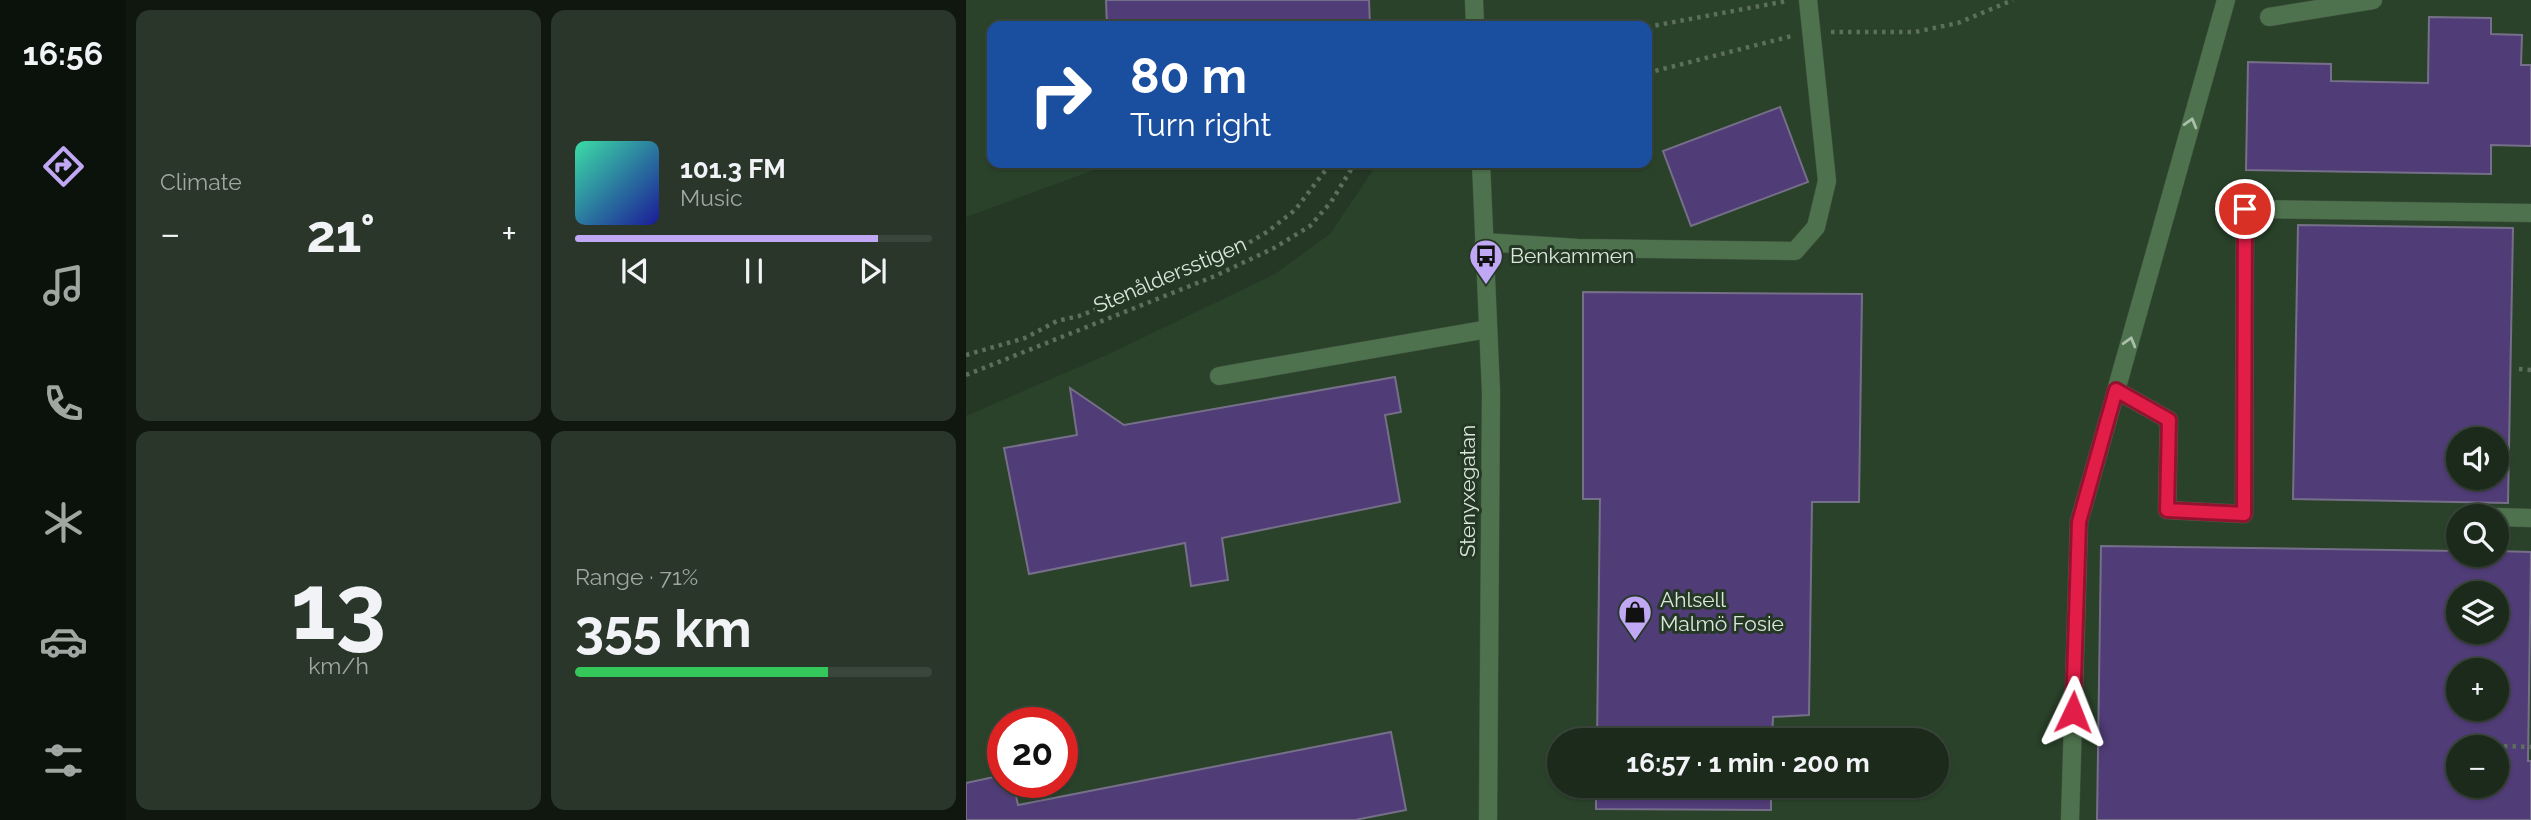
<!DOCTYPE html>
<meta charset="utf-8">
<style>
:root{--surface:#1c2a1c;--page:#293629;--text:#f1f3f6;--muted:#a0a7a3;--line:#3a463b;--accent:#c0a8f4}
body{margin:0;font-family:Raleway,sans-serif;background:var(--page);color:var(--text);height:100vh;display:flex;flex-direction:column;font-size:26px;white-space:nowrap}
*{box-sizing:border-box;margin:0}
p{font-size:23px;color:var(--muted)}
.icon{flex:none;width:38px;height:38px;fill:none;stroke:currentColor;stroke-width:2;stroke-linecap:round;stroke-linejoin:round}
.map{position:relative;flex:1;overflow:hidden}
.details{display:flex;flex-direction:column;gap:10px;padding:10px;background:#0f170f;width:840px}
.details>*{flex:none}
.top-card{position:absolute;left:21px;top:21px;width:665px;height:147px;border-radius:14px;box-shadow:0 2px 5px #0004,0 0 0 2px var(--line);background:#1a4fa0;color:#fff;overflow:hidden}
.controls{position:absolute;left:1480px;top:427px;display:grid;gap:14px}
.controls a{display:grid;place-items:center;width:63px;height:63px;border-radius:50%;background:var(--surface);box-shadow:0 2px 5px #0004,0 0 0 2px var(--line);font-size:35px}
.speed{position:absolute;left:21px;top:707px;display:flex;gap:14px;font-size:35px;font-weight:700;text-align:center}
.speed>*{display:grid;place-content:center;width:91px;height:91px;border-radius:50%;background:var(--surface);box-shadow:0 2px 5px #0004,0 0 0 2px var(--line);line-height:1}
.speed .limit{border:10px solid #d22;background:#fff;color:#111}
.pin{position:absolute;display:grid;place-items:center;width:60px;height:60px;color:#fff;margin:-30px;border:4px solid #fff;border-radius:50%;box-shadow:0 2px 7px #0007}
.me{position:absolute;width:77px;margin:-38px;rotate:2deg;stroke-linejoin:round;filter:drop-shadow(0 0 5px #0008)}
.turn{display:flex;align-items:center;gap:24px;height:147px;padding:0 28px;font-size:32px}
.turn .icon{width:91px;height:91px;stroke-width:2.5}
.turn b{display:block;font-size:49px;line-height:60px}
.big{font-size:52px;font-weight:700;line-height:1.1}
.details .card{flex:1;display:flex;flex-direction:column;justify-content:center;gap:10px;min-width:0;padding:0 24px;border-radius:14px;background:var(--page)}
.details .dial{align-items:center;gap:0}
.dial b{font-size:91px;line-height:1}
.song{display:flex;align-items:center;gap:21px}
.cover{width:84px;height:84px;border-radius:10px;background:linear-gradient(135deg,hsl(160 70% 55%),hsl(240 70% 35%))}
.played{height:7px;border-radius:4px;background:linear-gradient(90deg,var(--accent) 85%,var(--line) 85%)}
.keys{display:flex;justify-content:space-around;direction:ltr}
.heat{display:flex;justify-content:space-between;align-items:center;font-size:38px;direction:ltr}
.charge{height:10px;border-radius:5px;background:linear-gradient(90deg,#34c759 71%,var(--line) 0)}
.details .tiles{flex:1;display:grid;gap:10px;grid-template-columns:repeat(2,1fr)}
.trip{position:absolute;left:581px;top:728px;width:402px;height:70px;border-radius:35px;background:var(--surface);box-shadow:0 2px 5px #0004,0 0 0 2px var(--line);font-weight:700;line-height:70px;text-align:center}
main{display:flex;flex:1;min-height:0}
.tabs{display:flex;flex-direction:column;width:126px;justify-content:space-around;align-items:center;background:#0b110b;color:var(--muted)}
.tabs .icon{width:49px;height:49px}
.tabs .active{color:var(--accent)}
.tabs b{font-size:32px;color:var(--text)}
.map>svg:first-child{display:block}
.built{fill:#2a422a;fill-rule:evenodd}
.building{fill:#503c76;stroke:#766f89;stroke-width:2;fill-rule:evenodd}
.lines{fill:none;stroke-linecap:round;stroke-linejoin:round}
.minor-casing{stroke:#425442;stroke-width:19}
.path{stroke:#5d6e5d;stroke-width:4.5;stroke-dasharray:3.5 5;stroke-linecap:butt}
.minor{stroke:#4e724d;stroke-width:18}
.oneway{stroke:#aabea9}
.route-casing{stroke:#92132f;stroke-width:18}
.route{stroke:#e11d48;stroke-width:12}
.labels{text-anchor:middle;stroke-width:6;stroke-linejoin:round;paint-order:stroke}
.poi-label{font-size:21px;fill:#dbe7db;stroke:#253825;text-anchor:start}
.street-label{font-size:21px;fill:#dbe7db;stroke:#253825}
</style>
<main>
<nav class="tabs">
<b>16:56</b>
<svg class="icon active" aria-label="directions" viewBox="0 0 24 24"><path d="M12 3l9 9-9 9-9-9zM9 14v-3h6M13 9l2 2-2 2"/></svg>
<svg class="icon" aria-label="music" viewBox="0 0 24 24"><path d="M9 18V5l10-2v13"/><circle cx="6" cy="18" r="3"/><circle cx="16" cy="16" r="3"/></svg>
<svg class="icon" aria-label="phone" viewBox="0 0 24 24"><path d="M5 4h4l2 5-3 2q2 4 5 5l2-3 5 2v4C11 20 4 13 5 4z"/></svg>
<svg class="icon" aria-label="climate" viewBox="0 0 24 24"><path d="M12 3v18M4 7l16 10M4 17L20 7"/></svg>
<svg class="icon" aria-label="car" viewBox="0 0 24 24"><path d="M5 17H2v-5l4-1 3-4h7l3 4 3 1v5h-3M9 17h6M6 11h13"/><circle cx="7" cy="17" r="2"/><circle cx="17" cy="17" r="2"/></svg>
<svg class="icon" aria-label="filters" viewBox="0 0 24 24"><path d="M4 7h16M4 17h16"/><circle cx="9" cy="7" r="2"/><circle cx="15" cy="17" r="2"/></svg>
</nav>
<section class="details">
<div class="tiles">
<div class="card"><p>Climate</p>
<div class="heat"><a>−</a><b class="big">21°</b><a>+</a></div>
</div>
<div class="card">
<div class="song"><i class="cover"></i><div><b>101.3 FM</b><p>Music</p></div></div>
<div class="played"></div>
<div class="keys"><svg class="icon" aria-label="previous" viewBox="0 0 24 24"><path d="M18 5L8 12l10 7zM5 5v14"/></svg><svg class="icon" aria-label="pause" viewBox="0 0 24 24"><path d="M8 5v14M16 5v14"/></svg><svg class="icon" aria-label="next" viewBox="0 0 24 24"><path d="M6 5l10 7-10 7zM19 5v14"/></svg></div>
</div>
<div class="card dial"><b>13</b><p>km/h</p></div>
<div class="card"><p>Range · 71%</p><b class="big">355 km</b><div class="charge"></div></div>
</div>
</section>
<div class="map">
<svg width="1565" height="820" viewBox="0 0 1565 820">
<rect width="100%" height="100%" fill="#253825"/>
<path class="built" d="M 0,0 L 1565,0 L 1565,820 L 0,820 L 0,416 L 143,354 L 309,274 L 364,234 L 412,163 L 681,163 L 681,26 L 26,26 L 26,163 L 147,163 L 0,217 ZM 1493,439 L 1531,439 L 1531,478 L 1493,478 ZM 1493,516 L 1531,516 L 1531,555 L 1493,555 ZM 1493,593 L 1531,593 L 1531,632 L 1493,632 ZM 1493,670 L 1531,670 L 1531,709 L 1493,709 ZM 37,723 L 96,723 L 96,782 L 37,782 ZM 593,740 L 971,740 L 971,786 L 593,786 ZM 1493,747 L 1531,747 L 1531,786 L 1493,786 Z"/>
<path class="building" d="M 140,0 L 403,0 L 404,26 L 141,26 Z
M 1463,17 L 1525,18 L 1525,34 L 1556,35 L 1555,65 L 1565,65 L 1565,146 L 1525,145 L 1525,174 L 1280,170 L 1282,62 L 1365,64 L 1365,81 L 1462,83 Z
M 814,107 L 842,182 L 725,226 L 697,151 Z
M 1332,225 L 1547,228 L 1542,503 L 1327,499 ZM 1493,439 L 1531,439 L 1531,478 L 1493,478 Z
M 617,292 L 896,294 L 893,502 L 846,502 L 843,715 L 807,717 L 806,740 L 631,740 L 634,499 L 617,499 Z
M 429,377 L 435,412 L 419,415 L 434,502 L 256,538 L 262,580 L 225,586 L 219,543 L 63,574 L 38,448 L 111,435 L 104,388 L 158,425 Z
M 1135,546 L 1493,551 L 1493,555 L 1531,555 L 1531,551 L 1565,552 L 1562,761 L 1565,761 L 1565,820 L 1131,820 ZM 1493,593 L 1531,593 L 1531,632 L 1493,632 ZM 1493,670 L 1531,670 L 1531,709 L 1493,709 ZM 1493,747 L 1531,747 L 1531,786 L 1493,786 Z
M 425,732 L 440,810 L 389,820 L 0,820 L 0,783 L 37,775 L 37,782 L 47,782 L 52,805 Z
M 630,786 L 805,786 L 805,810 L 630,809 Z"/>
<g class="lines">
<g class="minor-casing">
<path id="minor" d="M 508,0 L 509,26
M 1303,17 L 1407,0
M 515,163 L 525,392 L 522,820
M 518,242 L 612,248 L 829,251 L 850,227 L 861,181 L 842,0
M 253,376 L 522,329
M 1150,390 L 1203,420 L 1201,510 L 1278,514 L 1279,209 L 1565,213
M 1531,517 L 1565,518
M 1104,820 L 1113,522 L 1260,0"/>
</g>
<path class="path" d="M 681,27 L 821,1
M 865,32 L 949,32 L 992,23 L 1047,0
M 681,73 L 826,36
M 0,355 L 59,338 L 91,321 L 113,316 L 216,276 L 267,252 L 301,232 L 329,210 L 365,163
M 1553,369 L 1565,370
M 0,375 L 249,276 L 308,248 L 344,226 L 365,202 L 389,163
M 1538,746 L 1565,747"/>
<use href="#minor" class="minor"/>
</g>
<defs><path id="oneway-chevron" d="M-2-3.5L2.5 0L-2 3.5" fill="none" stroke-width="1.6" stroke-linecap="round" stroke-linejoin="round" transform="scale(1.75)"/></defs>
<g class="oneway">
<use href="#oneway-chevron" transform="translate(1225 123) rotate(-74)"/>
<use href="#oneway-chevron" transform="translate(1164 342) rotate(-74)"/>
</g>
<g class="lines">
<g class="route-casing">
<path id="route" d="M 1107,712 L 1113,522 L 1150,390 L 1203,420 L 1201,510 L 1278,514 L 1279,209"/>
</g>
<use href="#route" class="route"/>
</g>
<defs>
<g id="bus-pin" transform="scale(1.75)"><path d="M0 17L-7.5 6A9.5 9.5 0 1 1 7.5 6Z" fill="#c0a8f4" stroke="#253825"/><path d="M-5-6H5V4H4V6H2V4H-2V6H-4V4H-5ZM-3.5-4V0h7V-4ZM-3.5 1.2v1.5H-2V1.2ZM2 1.2v1.5H3.5V1.2Z" fill="#111"/></g>
<g id="shop-pin" transform="scale(1.75)"><path d="M0 17L-7.5 6A9.5 9.5 0 1 1 7.5 6Z" fill="#c0a8f4" stroke="#253825"/><path d="M-5-2.5h2.3a2.7 3.5 0 0 1 5.4 0H5L5.5 6h-11ZM-1.5-2.5h3a1.5 2.3 0 0 0-3 0Z" fill="#111"/></g>
</defs>
<g fill-rule="evenodd">
<use href="#bus-pin" x="520" y="256"/>
<use href="#shop-pin" x="669" y="612"/>
</g>
<g class="labels">
<g class="poi-label">
<text x="544" y="263">Benkammen</text>
<text x="694" y="607">Ahlsell<tspan x="694" dy="24">Malmö Fosie</tspan></text>
</g>
<g class="street-label">
<text transform="translate(204 275) rotate(-23)" y="7">Stenåldersstigen</text>
<text transform="translate(502 491) rotate(-90)" y="7">Stenyxegatan</text>
</g>
</g>
</svg>
<div class="controls">
<a><svg class="icon" aria-label="sound" viewBox="0 0 24 24"><path d="M4 9h4l5-4v14l-5-4H4zM17 9q2 3 0 6"/></svg></a>
<a><svg class="icon" aria-label="search" viewBox="0 0 24 24"><circle cx="10" cy="10" r="6"/><path d="M15 15l6 6"/></svg></a>
<a><svg class="icon" aria-label="layers" viewBox="0 0 24 24"><path d="M12 4l9 5-9 5-9-5zM3 14l9 5 9-5"/></svg></a>
<a>+</a>
<a>−</a>
</div>
<div class="speed"><div class="limit">20</div></div>
<div class="pin" style="left:1279px;top:209px;background:#d93025"><svg class="icon" aria-label="arrive" viewBox="0 0 24 24"><path d="M6 21V4h12l-3 4 3 4H6"/></svg></div>
<svg class="me" style="left:1107px;top:712px" viewBox="-20 -20 40 40"><path d="M0-17L14 15 0 8-14 15z" fill="#e11d48" stroke="#fff" stroke-width="4"/></svg>
<div class="trip">16:57 · 1 min · 200 m</div>
<div class="top-card">
<div class="turn"><svg class="icon" aria-label="right" viewBox="0 0 24 24"><path d="M7 20v-9h11M14 6l5 5-5 5"/></svg><div><b>80 m</b>Turn right</div></div>
</div>
</div>
</main>
